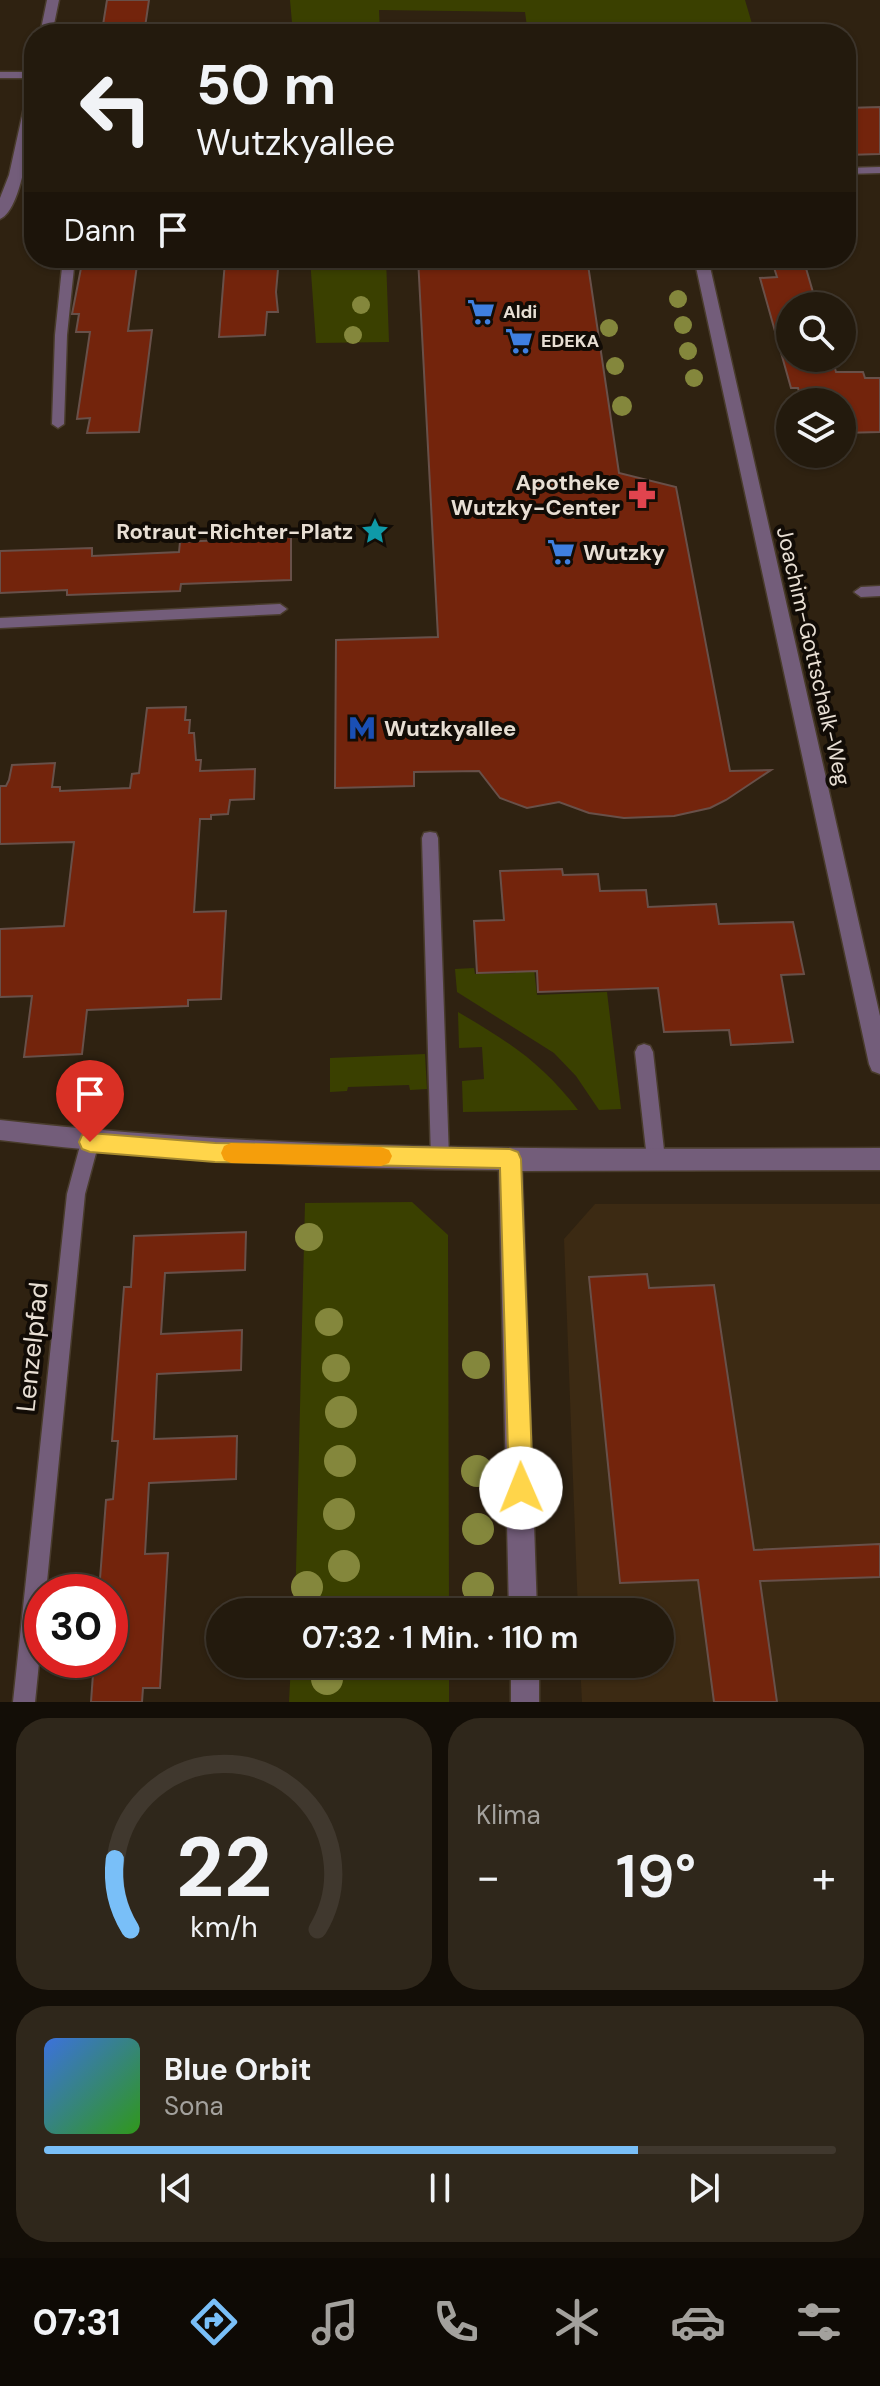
<!DOCTYPE html>
<html lang="de">
<meta charset="utf-8">
<style>
:root{--surface:#231a0d;--page:#2f271b;--text:#f1f3f6;--muted:#a3a19d;--line:#40382e;--accent:#79bff8}
body{margin:0;font-family:"DM Sans",sans-serif;background:var(--page);color:var(--text);height:100vh;display:flex;flex-direction:column;font-size:30px;white-space:nowrap}
*{box-sizing:border-box;margin:0}
p{font-size:26px;color:var(--muted)}
.icon{flex:none;width:44px;height:44px;fill:none;stroke:currentColor;stroke-width:2;stroke-linecap:round;stroke-linejoin:round}
.map{position:relative;height:1702px;overflow:hidden}
.sheet{display:flex;flex-direction:column;gap:16px;padding:16px;background:#130e07;flex:1}
.sheet>*{flex:none}
.banner{position:absolute;left:24px;top:24px;width:832px;height:244px;border-radius:32px;box-shadow:0 2px 6px #0004,0 0 0 2px var(--line);background:#231a0d;color:var(--text);overflow:hidden}
.controls{position:absolute;left:776px;top:292px;display:grid;gap:16px}
.controls a{display:grid;place-items:center;width:80px;height:80px;border-radius:50%;background:var(--surface);box-shadow:0 2px 6px #0004,0 0 0 2px var(--line);font-size:40px}
.speed{position:absolute;left:24px;top:1574px;display:flex;gap:16px;font-size:40px;font-weight:700;text-align:center}
.speed>*{display:grid;place-content:center;width:104px;height:104px;border-radius:50%;background:var(--surface);box-shadow:0 2px 6px #0004,0 0 0 2px var(--line);line-height:1}
.speed .limit{border:12px solid #d22;background:#fff;color:#111}
.pin{position:absolute;display:grid;place-items:center;width:68px;height:68px;color:#fff;margin:-82px -34px;border-radius:50% 50% 50% 0;rotate:-45deg;box-shadow:0 0 8px #0007}
.pin .icon{rotate:45deg}
.me{position:absolute;width:88px;margin:-44px;rotate:359deg;stroke-linejoin:round;filter:drop-shadow(0 0 6px #0008)}
.turn{display:flex;align-items:center;gap:28px;height:168px;padding:0 40px;font-size:36px}
.turn .icon{width:104px;height:104px;stroke-width:2.5}
.turn b{display:block;font-size:56px;line-height:68px}
.then{display:flex;align-items:center;height:76px;padding:0 40px;background:#0003;gap:16px;font-size:30px}
.big{font-size:60px;font-weight:600;line-height:1.1}
.sheet .card{flex:1;display:flex;flex-direction:column;justify-content:center;gap:12px;min-width:0;padding:0 28px;border-radius:32px;background:var(--page)}
.sheet .dial{align-items:center;gap:0}
.dial svg{height:208px;overflow:visible;fill:none;stroke:var(--line);stroke-width:7;stroke-linecap:round;text-anchor:middle}
.dial text{fill:var(--text);stroke:none}
.song{display:flex;align-items:center;gap:24px}
.cover{width:96px;height:96px;border-radius:12px;background:linear-gradient(135deg,hsl(220 70% 55%),hsl(110 70% 35%))}
.played{height:8px;border-radius:4px;background:linear-gradient(90deg,var(--accent) 75%,var(--line) 75%)}
.keys{display:flex;justify-content:space-around;direction:ltr}
.heat{display:flex;justify-content:space-between;align-items:center;font-size:44px;direction:ltr}
.sheet .tiles{flex:1;display:grid;gap:16px;grid-template-columns:1fr 1fr}
.card:last-child{grid-column:span 2}
.trip{position:absolute;left:206px;top:1598px;width:468px;height:80px;border-radius:40px;background:var(--surface);box-shadow:0 2px 6px #0004,0 0 0 2px var(--line);font-weight:600;line-height:80px;text-align:center}
.tab-bar{display:flex;height:128px;justify-content:space-around;align-items:center;background:#0e0a05;color:var(--muted)}
.tab-bar .icon{width:56px;height:56px}
.tab-bar .selected{color:var(--accent)}
.tab-bar b{font-size:36px;color:var(--text)}
.map>svg:first-child{display:block}
.built{fill:#3c2a13}
.green{fill:#3a4000}
.building{fill:#73240c;stroke:#685049;stroke-width:2}
.lines{fill:none;stroke-linecap:round;stroke-linejoin:round}
.service-casing{stroke:#493c2c;stroke-width:3}
.minor-casing{stroke:#493c2c;stroke-width:3}
.service{fill:#735d7a;fill-rule:evenodd}
.minor{fill:#735d7a;fill-rule:evenodd}
.tree{fill:#84873c}
.route{fill:#ffd54a;stroke:#a68a30;stroke-width:2}
.slow{fill:#f59e0b}
.labels{text-anchor:middle;stroke-width:8;stroke-linejoin:round;paint-order:stroke}
.far-poi-label{font-size:18px;font-weight:bold;fill:#e8dfd4;stroke:#120c06;text-anchor:start}
.poi-label{font-size:22px;font-weight:bold;fill:#e8dfd4;stroke:#120c06;text-anchor:end}
.street-label{font-size:22px;fill:#e8dfd4;stroke:#120c06}
.near-street-label{font-size:26px;fill:#e8dfd4;stroke:#120c06}
</style>
<div class="map">
<svg width="880" height="1702" viewBox="0 0 880 1702">
<rect width="100%" height="100%" fill="#2f2211"/>
<path class="built" d="M 595,1204 L 880,1204 L 880,1702 L 582,1702 L 580,1664 L 660,1664 L 660,1612 L 578,1612 L 564,1239 Z"/>
<path class="green" d="M 290,0 L 745,0 L 755,34 L 528,34 L 525,12 L 379,10 L 380,34 L 293,34 Z
M 310,258 L 386,258 L 389,342 L 316,343 Z
M 474,968 L 475,974 L 516,973 L 516,970 L 534,969 L 537,995 L 607,992 L 621,1109 L 599,1110 L 576,1076 L 554,1053 L 457,992 L 455,969 Z
M 458,1012 C 509,1042 541,1062 578,1110 L 463,1112 L 462,1081 L 484,1079 L 482,1047 L 459,1048 Z
M 425,1054 L 427,1089 L 410,1090 L 409,1085 L 348,1087 L 347,1091 L 330,1092 L 330,1058 Z
M 412,1202 L 448,1235 L 449,1612 L 295,1612 L 305,1203 Z
M 291,1664 L 449,1664 L 449,1702 L 289,1702 Z"/>
<path class="building" d="M 107,0 L 149,0 L 144,34 L 108,34 L 108,30 L 102,31 Z
M 880,107 L 880,154 L 846,155 L 846,108 Z
M 83,258 L 138,258 L 128,331 L 152,330 L 139,432 L 87,433 L 90,418 L 77,419 L 90,332 L 76,332 L 79,314 L 72,314 Z
M 233,258 L 279,258 L 276,292 L 278,312 L 267,312 L 265,335 L 219,337 L 225,261 Z
M 418,258 L 587,258 L 619,473 L 676,487 L 730,771 L 771,770 L 726,800 L 710,808 L 674,816 L 624,818 L 589,813 L 559,802 L 527,808 L 500,798 L 479,771 L 414,772 L 414,786 L 335,788 L 336,640 L 438,637 Z
M 771,258 L 803,258 L 817,306 L 790,306 L 790,358 L 832,358 L 836,372 L 863,372 L 865,378 L 880,378 L 880,432 L 842,433 L 842,402 L 802,402 L 798,388 L 791,388 L 760,278 L 777,277 Z
M 291,537 L 291,580 L 181,584 L 180,591 L 67,595 L 67,590 L 0,593 L 0,551 L 92,548 L 92,556 L 179,552 L 180,542 Z
M 186,707 L 185,720 L 190,720 L 189,733 L 194,733 L 196,760 L 201,760 L 200,771 L 255,769 L 254,799 L 230,800 L 228,814 L 211,815 L 211,819 L 200,819 L 194,912 L 226,911 L 221,999 L 188,1000 L 188,1006 L 87,1010 L 82,1054 L 24,1057 L 32,996 L 0,997 L 0,929 L 64,926 L 74,842 L 0,844 L 0,786 L 6,786 L 9,780 L 12,765 L 55,763 L 52,787 L 60,787 L 60,791 L 130,788 L 132,774 L 139,773 L 147,708 Z
M 562,869 L 563,875 L 598,874 L 600,891 L 646,890 L 648,907 L 716,904 L 719,924 L 793,922 L 804,974 L 781,975 L 793,1042 L 731,1045 L 729,1030 L 664,1032 L 658,988 L 538,992 L 537,971 L 477,973 L 474,921 L 504,920 L 500,871 Z
M 246,1232 L 245,1270 L 165,1273 L 161,1334 L 242,1330 L 241,1370 L 157,1374 L 154,1439 L 237,1436 L 236,1479 L 149,1483 L 145,1554 L 168,1553 L 160,1688 L 143,1688 L 142,1702 L 91,1702 L 94,1660 L 110,1660 L 110,1592 L 99,1592 L 106,1500 L 113,1499 L 118,1441 L 112,1441 L 124,1287 L 131,1287 L 134,1236 Z
M 647,1274 L 649,1288 L 714,1285 L 754,1550 L 880,1544 L 880,1577 L 760,1581 L 777,1702 L 714,1702 L 698,1580 L 620,1583 L 589,1277 Z"/>
<g class="lines">
<g class="service-casing">
<path id="service" d="M 0,72 L 34,72 L 34,78 L 0,78 Z
M 880,167 L 880,173 L 846,174 L 846,168 Z
M 63,258 L 75,258 L 67,335 L 64,424 L 58,428 L 52,424 L 55,335 Z
M 880,586 L 880,596 L 861,597 L 854,592 L 861,587 Z
M 280,604 L 287,609 L 280,614 L 0,628 L 0,618 Z
M 430,832 L 436,833 L 438,838 L 449,1158 L 446,1164 L 440,1167 L 434,1164 L 431,1158 L 422,838 L 424,833 Z
M 644,1044 L 650,1046 L 653,1052 L 665,1159 L 662,1165 L 656,1168 L 650,1165 L 647,1159 L 635,1052 L 638,1046 Z
M 90,1134 L 96,1136 L 99,1142 L 85,1194 L 46,1592 L 42,1592 L 42,1633 L 35,1702 L 13,1702 L 67,1194 L 81,1142 L 84,1136 Z"/>
</g>
<g class="minor-casing">
<path id="minor" d="M 47,0 L 59,0 L 52,34 L 40,34 Z
M 34,85 C 34,111 25,209 0,219 L 0,198 L 9,175 L 28,89 Z
M 694,258 L 708,258 L 880,1016 L 880,1074 L 872,1071 L 869,1064 Z
M 0,1120 C 293,1153 585,1149 880,1148 L 880,1170 L 522,1171 L 537,1612 L 509,1612 L 499,1170 C 332,1169 166,1160 0,1140 Z
M 511,1664 L 539,1664 L 539,1702 L 511,1702 Z"/>
</g>
<use href="#service" class="service"/>
<use href="#minor" class="minor"/>
</g>
<g class="tree">
<circle cx="678" cy="299" r="9"/>
<circle cx="361" cy="305" r="9"/>
<circle cx="683" cy="325" r="9"/>
<circle cx="609" cy="328" r="9"/>
<circle cx="353" cy="335" r="9"/>
<circle cx="688" cy="351" r="9"/>
<circle cx="615" cy="366" r="9"/>
<circle cx="694" cy="378" r="9"/>
<circle cx="622" cy="406" r="10"/>
<circle cx="309" cy="1237" r="14"/>
<circle cx="329" cy="1322" r="14"/>
<circle cx="476" cy="1365" r="14"/>
<circle cx="336" cy="1368" r="14"/>
<circle cx="341" cy="1412" r="16"/>
<circle cx="340" cy="1461" r="16"/>
<circle cx="477" cy="1471" r="16"/>
<circle cx="339" cy="1514" r="16"/>
<circle cx="478" cy="1529" r="16"/>
<circle cx="344" cy="1566" r="16"/>
<circle cx="307" cy="1587" r="16"/>
<circle cx="478" cy="1588" r="16"/>
<circle cx="327" cy="1679" r="16"/>
</g>
<path class="route" d="M 90,1133 L 215,1143 L 510,1149 L 518,1152 L 521,1159 L 533,1488 L 529,1497 L 521,1500 L 513,1497 L 509,1488 L 500,1168 L 215,1162 L 90,1152 L 82,1149 L 79,1142 L 82,1135 Z"/>
<path class="slow" d="M 231,1143 L 381,1147 L 389,1150 L 392,1156 L 389,1163 L 381,1166 L 231,1163 L 224,1160 L 221,1153 L 224,1146 Z"/>
<defs>
<g id="supermarket-bare" transform="scale(2.16)"><path d="M-6-5.5h2.5l.6 2H6L4.5 2H-2.5L-4.4-4H-6ZM-1.5 3.2a1.3 1.3 0 1 0 .1 0ZM3 3.2a1.3 1.3 0 1 0 .1 0Z" fill="#3f7fe0" stroke="#120c06" stroke-width="2.5" paint-order="stroke"/></g>
<g id="pharmacy-bare" transform="scale(2.16)"><path d="M-2-6h4v4h4v4h-4v4h-4v-4h-4v-4h4Z" fill="#e0444e" stroke="#120c06" stroke-width="2.5" paint-order="stroke"/></g>
<g id="sight-bare" transform="scale(2.16)"><path d="M0-6L1.8-2.2L6-1.7L2.9 1.2L3.7 5.4L0 3.3L-3.7 5.4L-2.9 1.2L-6-1.7L-1.8-2.2Z" fill="#0f9aa8" stroke="#120c06" stroke-width="2.5" paint-order="stroke"/></g>
<g id="metro-bare" transform="scale(2.16)"><path d="M-5.5 5V-5H-3L0 0L3-5H5.5V5H3V-.5L0 4L-3-.5V5Z" fill="#1a4fb4" stroke="#120c06" stroke-width="2.5" paint-order="stroke"/></g>
</defs>
<g fill-rule="evenodd">
<use href="#supermarket-bare" x="481" y="312"/>
<use href="#supermarket-bare" x="519" y="341"/>
<use href="#pharmacy-bare" x="642" y="495"/>
<use href="#sight-bare" x="375" y="531"/>
<use href="#supermarket-bare" x="561" y="552"/>
<use href="#metro-bare" x="362" y="728"/>
</g>
<g class="labels">
<g class="far-poi-label">
<text x="503" y="318">Aldi</text>
<text x="541" y="347">EDEKA</text>
</g>
<g class="poi-label">
<text x="620" y="490">Apotheke<tspan x="620" dy="25">Wutzky-Center</tspan></text>
<text x="353" y="539">Rotraut-Richter-Platz</text>
<text x="583" y="560" text-anchor="start">Wutzky</text>
<text x="384" y="736" text-anchor="start">Wutzkyallee</text>
</g>
<g class="street-label">
<text transform="translate(814 656) rotate(77)" y="8">Joachim-Gottschalk-Weg</text>
</g>
<g class="near-street-label">
<text transform="translate(32 1347) rotate(-84)" y="9">Lenzelpfad</text>
</g>
</g>
</svg>
<div class="controls">
<a><svg class="icon" aria-label="search" viewBox="0 0 24 24"><circle cx="10" cy="10" r="6"/><path d="M15 15l6 6"/></svg></a>
<a><svg class="icon" aria-label="layers" viewBox="0 0 24 24"><path d="M12 4l9 5-9 5-9-5zM3 14l9 5 9-5"/></svg></a>
</div>
<div class="speed"><div class="limit">30</div></div>
<div class="pin" style="left:90px;top:1142px;background:#d93025"><svg class="icon" aria-label="arrive" viewBox="0 0 24 24"><path d="M6 21V4h12l-3 4 3 4H6"/></svg></div>
<svg class="me" style="left:521px;top:1488px" viewBox="-20 -20 40 40"><circle r="19" fill="#fff"/><path d="M0-13L10 11 0 6-10 11z" fill="#ffd54a"/></svg>
<div class="trip">07:32 · 1 Min. · 110 m</div>
<div class="banner">
<div class="turn"><svg class="icon" aria-label="left" viewBox="0 0 24 24"><path d="M17 20v-9H6M10 6l-5 5 5 5"/></svg><div><b>50 m</b>Wutzkyallee</div></div>
<div class="then">Dann<svg class="icon" aria-label="arrive" viewBox="0 0 24 24"><path d="M6 21V4h12l-3 4 3 4H6"/></svg></div>
</div>
</div>
<section class="sheet">
<div class="tiles">
<div class="card dial"><svg viewBox="0 0 100 80">
<path d="M14 69A42 42 0 1 1 86 69"/>
<path d="M14 69A42 42 0 0 1 8 42" stroke="#79bff8"/>
<text x="50" y="56" font-size="32" font-weight="700">22</text>
<text x="50" y="72" font-size="11">km/h</text>
</svg></div>
<div class="card"><p>Klima</p>
<div class="heat"><a>−</a><b class="big">19°</b><a>+</a></div>
</div>
<div class="card">
<div class="song"><i class="cover"></i><div><b>Blue Orbit</b><p>Sona</p></div></div>
<div class="played"></div>
<div class="keys"><svg class="icon" aria-label="previous" viewBox="0 0 24 24"><path d="M18 5L8 12l10 7zM5 5v14"/></svg><svg class="icon" aria-label="pause" viewBox="0 0 24 24"><path d="M8 5v14M16 5v14"/></svg><svg class="icon" aria-label="next" viewBox="0 0 24 24"><path d="M6 5l10 7-10 7zM19 5v14"/></svg></div>
</div>
</div>
</section>
<nav class="tab-bar">
<b>07:31</b>
<svg class="icon selected" aria-label="directions" viewBox="0 0 24 24"><path d="M12 3l9 9-9 9-9-9zM9 14v-3h6M13 9l2 2-2 2"/></svg>
<svg class="icon" aria-label="music" viewBox="0 0 24 24"><path d="M9 18V5l10-2v13"/><circle cx="6" cy="18" r="3"/><circle cx="16" cy="16" r="3"/></svg>
<svg class="icon" aria-label="phone" viewBox="0 0 24 24"><path d="M5 4h4l2 5-3 2q2 4 5 5l2-3 5 2v4C11 20 4 13 5 4z"/></svg>
<svg class="icon" aria-label="climate" viewBox="0 0 24 24"><path d="M12 3v18M4 7l16 10M4 17L20 7"/></svg>
<svg class="icon" aria-label="car" viewBox="0 0 24 24"><path d="M5 17H2v-5l4-1 3-4h7l3 4 3 1v5h-3M9 17h6M6 11h13"/><circle cx="7" cy="17" r="2"/><circle cx="17" cy="17" r="2"/></svg>
<svg class="icon" aria-label="filters" viewBox="0 0 24 24"><path d="M4 7h16M4 17h16"/><circle cx="9" cy="7" r="2"/><circle cx="15" cy="17" r="2"/></svg>
</nav>
